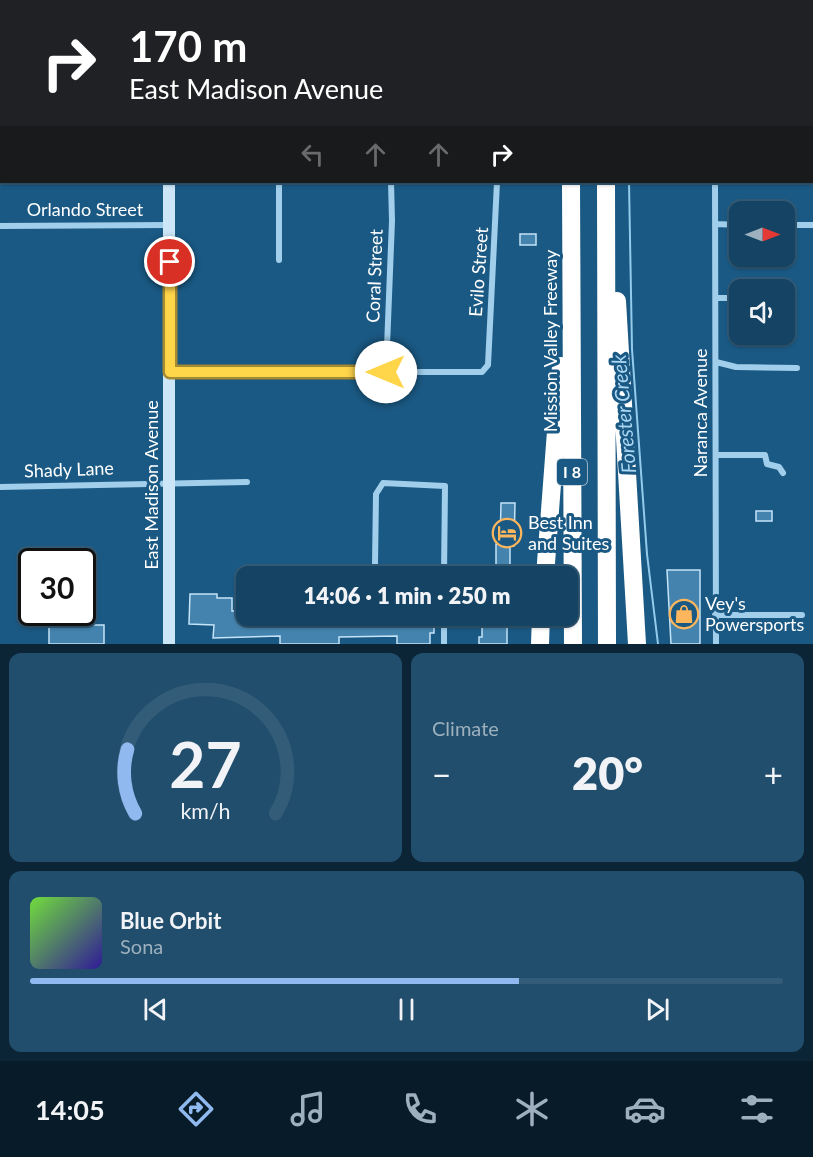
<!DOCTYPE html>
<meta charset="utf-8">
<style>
:root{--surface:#144363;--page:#214e6c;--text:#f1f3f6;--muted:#9db0be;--line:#335c78;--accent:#90b9f0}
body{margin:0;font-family:Lato,sans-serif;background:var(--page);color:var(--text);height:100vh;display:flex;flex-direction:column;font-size:22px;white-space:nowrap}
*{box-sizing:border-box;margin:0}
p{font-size:20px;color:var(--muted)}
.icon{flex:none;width:33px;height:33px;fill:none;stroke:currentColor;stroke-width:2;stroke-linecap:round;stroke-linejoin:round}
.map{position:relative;height:644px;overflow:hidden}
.panel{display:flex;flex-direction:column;gap:9px;padding:9px;background:#0b2536;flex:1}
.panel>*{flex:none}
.top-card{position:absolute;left:0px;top:0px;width:813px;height:183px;box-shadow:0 2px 4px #0004,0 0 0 2px var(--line);background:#202124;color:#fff;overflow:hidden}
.needle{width:39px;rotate:90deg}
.fabs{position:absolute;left:729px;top:201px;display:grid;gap:12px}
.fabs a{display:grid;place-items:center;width:66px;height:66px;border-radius:12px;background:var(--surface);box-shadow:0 2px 4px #0004,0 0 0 2px var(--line);font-size:30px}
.speed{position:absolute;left:18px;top:548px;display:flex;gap:12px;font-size:30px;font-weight:700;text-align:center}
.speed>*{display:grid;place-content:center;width:78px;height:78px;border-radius:50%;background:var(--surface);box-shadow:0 2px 4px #0004,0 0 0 2px var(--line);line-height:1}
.speed .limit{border:3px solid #111;border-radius:9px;background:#fff;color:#111}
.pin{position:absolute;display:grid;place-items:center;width:51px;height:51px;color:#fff;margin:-26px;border:3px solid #fff;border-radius:50%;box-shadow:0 2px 6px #0007}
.me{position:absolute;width:66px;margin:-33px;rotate:270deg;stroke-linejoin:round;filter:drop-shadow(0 0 4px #0008)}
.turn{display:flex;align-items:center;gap:21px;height:126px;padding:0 30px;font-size:27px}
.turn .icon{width:78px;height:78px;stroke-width:2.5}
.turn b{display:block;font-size:42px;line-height:51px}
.lanes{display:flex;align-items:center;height:57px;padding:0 30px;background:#0003;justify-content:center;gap:30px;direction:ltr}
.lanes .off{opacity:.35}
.big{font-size:45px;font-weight:800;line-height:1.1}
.panel .tile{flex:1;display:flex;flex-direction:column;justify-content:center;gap:9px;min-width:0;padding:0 21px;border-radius:12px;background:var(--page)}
.panel .dial{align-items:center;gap:0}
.dial svg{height:156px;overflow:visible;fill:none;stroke:var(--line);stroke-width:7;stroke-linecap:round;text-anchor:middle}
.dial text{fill:var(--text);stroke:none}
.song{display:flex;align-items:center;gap:18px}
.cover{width:72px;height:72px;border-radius:9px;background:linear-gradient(135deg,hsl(100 70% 55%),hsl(250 70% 35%))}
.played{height:6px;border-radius:3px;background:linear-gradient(90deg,var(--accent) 65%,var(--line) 65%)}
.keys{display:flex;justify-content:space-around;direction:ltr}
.heat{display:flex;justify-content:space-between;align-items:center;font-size:33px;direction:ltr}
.panel .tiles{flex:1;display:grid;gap:9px;grid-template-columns:1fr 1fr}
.tile:last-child{grid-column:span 2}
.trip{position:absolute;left:236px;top:566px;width:342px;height:60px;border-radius:12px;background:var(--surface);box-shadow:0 2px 4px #0004,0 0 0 2px var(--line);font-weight:800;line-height:60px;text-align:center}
.tab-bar{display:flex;height:96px;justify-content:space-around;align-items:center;background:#081b28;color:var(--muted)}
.tab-bar .icon{width:42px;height:42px}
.tab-bar .active{color:var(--accent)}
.tab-bar b{font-size:27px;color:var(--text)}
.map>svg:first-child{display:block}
.green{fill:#2972a1}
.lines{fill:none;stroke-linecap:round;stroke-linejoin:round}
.stream{stroke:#93cbed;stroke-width:2}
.building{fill:#4383ad;stroke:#c5e4f8;stroke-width:1.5}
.street{stroke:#a0ceeb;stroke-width:6}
.secondary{stroke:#cce6f8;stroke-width:12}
.highway{stroke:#fff;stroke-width:18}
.route-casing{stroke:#a68a30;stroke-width:15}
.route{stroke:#ffd54a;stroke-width:10}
.labels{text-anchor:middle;stroke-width:6;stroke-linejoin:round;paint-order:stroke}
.shield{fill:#1a5984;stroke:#bacdda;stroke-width:1.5}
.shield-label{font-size:16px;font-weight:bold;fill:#fff}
.street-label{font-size:18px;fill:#fff;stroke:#1a5984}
.poi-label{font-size:18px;fill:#fff;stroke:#1a5984;text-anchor:start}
.water-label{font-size:20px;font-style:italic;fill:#acd7f3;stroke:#1a5984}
</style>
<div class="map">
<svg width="813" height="644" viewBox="0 0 813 644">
<rect width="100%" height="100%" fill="#1a5984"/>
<path class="green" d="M 0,0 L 158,0 L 158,1 L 2,2 L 0,74 Z"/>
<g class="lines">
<path class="stream" d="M 634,2 L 634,0
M 629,182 L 632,349 L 647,554 L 658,644"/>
</g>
<path class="building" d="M 520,234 L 536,234 L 536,245 L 520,245 Z
M 501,503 L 515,503 L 514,546 L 510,546 L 510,576 L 496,576 L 496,544 L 500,544 Z
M 756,511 L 772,511 L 772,521 L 756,521 Z
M 667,570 L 700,570 L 700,644 L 671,644 Z
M 190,594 L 217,594 L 217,598 L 232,598 L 232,611 L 246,611 L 246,615 L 434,615 L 434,633 L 430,633 L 430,644 L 397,644 L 397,636 L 339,637 L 339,644 L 280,644 L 280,636 L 213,638 L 214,625 L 189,624 Z
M 482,620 L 507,620 L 507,644 L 479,644 L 479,637 L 482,637 Z
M 49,625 L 104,625 L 104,644 L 49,644 Z"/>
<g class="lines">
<path class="street" d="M 494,0 L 494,2
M 381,2 L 382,0
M 714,2 L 714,0
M 279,182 L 279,260
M 715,182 L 716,644
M 715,224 L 740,225
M 784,225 L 813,225
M 0,226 L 169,225
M 716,298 L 740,298
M 716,362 L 736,367 L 797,368
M 170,372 L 482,372 L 488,365 L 497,182
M 386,372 L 392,221 L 391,182
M 716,455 L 765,455 L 767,464 L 779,467 L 783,473
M 0,487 L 247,482
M 375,565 L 376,494 L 383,483 L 445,486 L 444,576
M 715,615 L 802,615
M 444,644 L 444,615"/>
<path class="secondary" d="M 169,0 L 169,2
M 169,182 L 169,644"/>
<path class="highway" d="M 605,0 L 605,2
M 572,2 L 572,0
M 571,182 L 573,644
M 606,182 L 607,644
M 617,301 L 637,644
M 545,576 L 561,366
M 540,644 L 541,615"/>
</g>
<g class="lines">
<g class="route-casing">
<path id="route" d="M 170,262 L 170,372 L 386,372"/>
</g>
<use href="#route" class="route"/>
</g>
<defs>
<g id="hotel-ring" transform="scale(1.5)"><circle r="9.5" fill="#1a5984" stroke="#fdb65c" stroke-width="1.5"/><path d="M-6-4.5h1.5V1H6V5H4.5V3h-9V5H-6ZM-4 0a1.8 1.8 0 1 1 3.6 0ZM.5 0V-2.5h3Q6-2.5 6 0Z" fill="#fdb65c"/></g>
<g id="shop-ring" transform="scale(1.5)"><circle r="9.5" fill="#1a5984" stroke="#fdb65c" stroke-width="1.5"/><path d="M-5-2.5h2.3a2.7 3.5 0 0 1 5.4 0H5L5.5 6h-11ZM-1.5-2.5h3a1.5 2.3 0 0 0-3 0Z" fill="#fdb65c"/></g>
</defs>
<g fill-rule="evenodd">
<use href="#hotel-ring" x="507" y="533"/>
<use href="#shop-ring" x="684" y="614"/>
</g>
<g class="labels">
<rect class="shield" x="557" y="459" width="30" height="26" rx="4.5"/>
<g class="shield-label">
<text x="572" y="478">I 8</text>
</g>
<g class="street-label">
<text x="85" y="216">Orlando Street</text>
<text transform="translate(479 272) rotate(-86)" y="6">Evilo Street</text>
<text transform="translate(375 276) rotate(-88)" y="6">Coral Street</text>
<text transform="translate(551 341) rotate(-90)" y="6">Mission Valley Freeway</text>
<text transform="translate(701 413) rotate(-90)" y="6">Naranca Avenue</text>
<text transform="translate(69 470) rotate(-2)" y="6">Shady Lane</text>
<text transform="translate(152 485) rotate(-90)" y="6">East Madison Avenue</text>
</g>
<g class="poi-label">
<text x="528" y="529">Best Inn<tspan x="528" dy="21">and Suites</tspan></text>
<text x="705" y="610">Vey's<tspan x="705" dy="21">Powersports</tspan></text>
</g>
<g class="water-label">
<text transform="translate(624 414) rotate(-95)" y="7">Forester Creek</text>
</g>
</g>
</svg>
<div class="fabs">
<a><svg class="needle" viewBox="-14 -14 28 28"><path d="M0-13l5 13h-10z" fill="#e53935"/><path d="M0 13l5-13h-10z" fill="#9db0be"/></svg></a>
<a><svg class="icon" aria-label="sound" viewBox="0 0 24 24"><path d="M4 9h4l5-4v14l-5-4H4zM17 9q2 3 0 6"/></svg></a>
</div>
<div class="speed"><div class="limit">30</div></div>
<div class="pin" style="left:170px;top:262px;background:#d93025"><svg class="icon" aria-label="arrive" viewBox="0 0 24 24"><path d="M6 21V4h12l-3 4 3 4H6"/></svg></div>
<svg class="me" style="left:386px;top:372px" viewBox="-20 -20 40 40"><circle r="19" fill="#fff"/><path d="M0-13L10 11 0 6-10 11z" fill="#ffd54a"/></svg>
<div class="trip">14:06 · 1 min · 250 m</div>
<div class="top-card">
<div class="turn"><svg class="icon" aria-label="right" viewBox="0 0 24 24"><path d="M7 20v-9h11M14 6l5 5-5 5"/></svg><div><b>170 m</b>East Madison Avenue</div></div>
<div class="lanes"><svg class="icon off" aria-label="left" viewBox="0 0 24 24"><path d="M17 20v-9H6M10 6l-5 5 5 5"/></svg><svg class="icon off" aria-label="ahead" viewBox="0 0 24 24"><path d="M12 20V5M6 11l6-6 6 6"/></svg><svg class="icon off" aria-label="ahead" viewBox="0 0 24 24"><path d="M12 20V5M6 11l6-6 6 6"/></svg><svg class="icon" aria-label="right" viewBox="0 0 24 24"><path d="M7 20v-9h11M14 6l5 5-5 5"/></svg></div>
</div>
</div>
<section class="panel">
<div class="tiles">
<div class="tile dial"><svg viewBox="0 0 100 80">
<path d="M14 69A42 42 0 1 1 86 69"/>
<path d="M14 69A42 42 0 0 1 10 36" stroke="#90b9f0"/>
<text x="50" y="56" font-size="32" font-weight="700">27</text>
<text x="50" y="72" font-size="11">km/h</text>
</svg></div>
<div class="tile"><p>Climate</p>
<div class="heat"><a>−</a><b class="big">20°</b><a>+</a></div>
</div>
<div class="tile">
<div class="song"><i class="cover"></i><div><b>Blue Orbit</b><p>Sona</p></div></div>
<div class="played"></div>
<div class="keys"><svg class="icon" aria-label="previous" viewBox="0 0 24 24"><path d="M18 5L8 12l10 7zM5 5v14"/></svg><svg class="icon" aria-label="pause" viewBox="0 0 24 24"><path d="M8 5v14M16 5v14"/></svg><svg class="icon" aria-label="next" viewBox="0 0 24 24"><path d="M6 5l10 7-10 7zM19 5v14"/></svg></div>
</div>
</div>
</section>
<nav class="tab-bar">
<b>14:05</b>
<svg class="icon active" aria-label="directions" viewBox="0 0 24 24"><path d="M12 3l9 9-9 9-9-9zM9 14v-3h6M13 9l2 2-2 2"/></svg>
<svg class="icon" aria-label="music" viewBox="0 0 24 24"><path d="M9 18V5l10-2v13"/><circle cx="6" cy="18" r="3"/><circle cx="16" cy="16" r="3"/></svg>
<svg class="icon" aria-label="phone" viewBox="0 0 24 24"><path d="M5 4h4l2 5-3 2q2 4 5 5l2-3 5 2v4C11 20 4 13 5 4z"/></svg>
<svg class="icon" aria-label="climate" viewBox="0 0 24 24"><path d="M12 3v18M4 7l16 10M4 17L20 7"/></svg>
<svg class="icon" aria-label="car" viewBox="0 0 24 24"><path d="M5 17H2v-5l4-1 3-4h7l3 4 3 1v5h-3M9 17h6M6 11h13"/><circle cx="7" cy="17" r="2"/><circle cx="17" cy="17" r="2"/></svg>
<svg class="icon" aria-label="filters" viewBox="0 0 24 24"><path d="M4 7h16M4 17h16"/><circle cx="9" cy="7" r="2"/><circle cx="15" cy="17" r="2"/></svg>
</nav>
